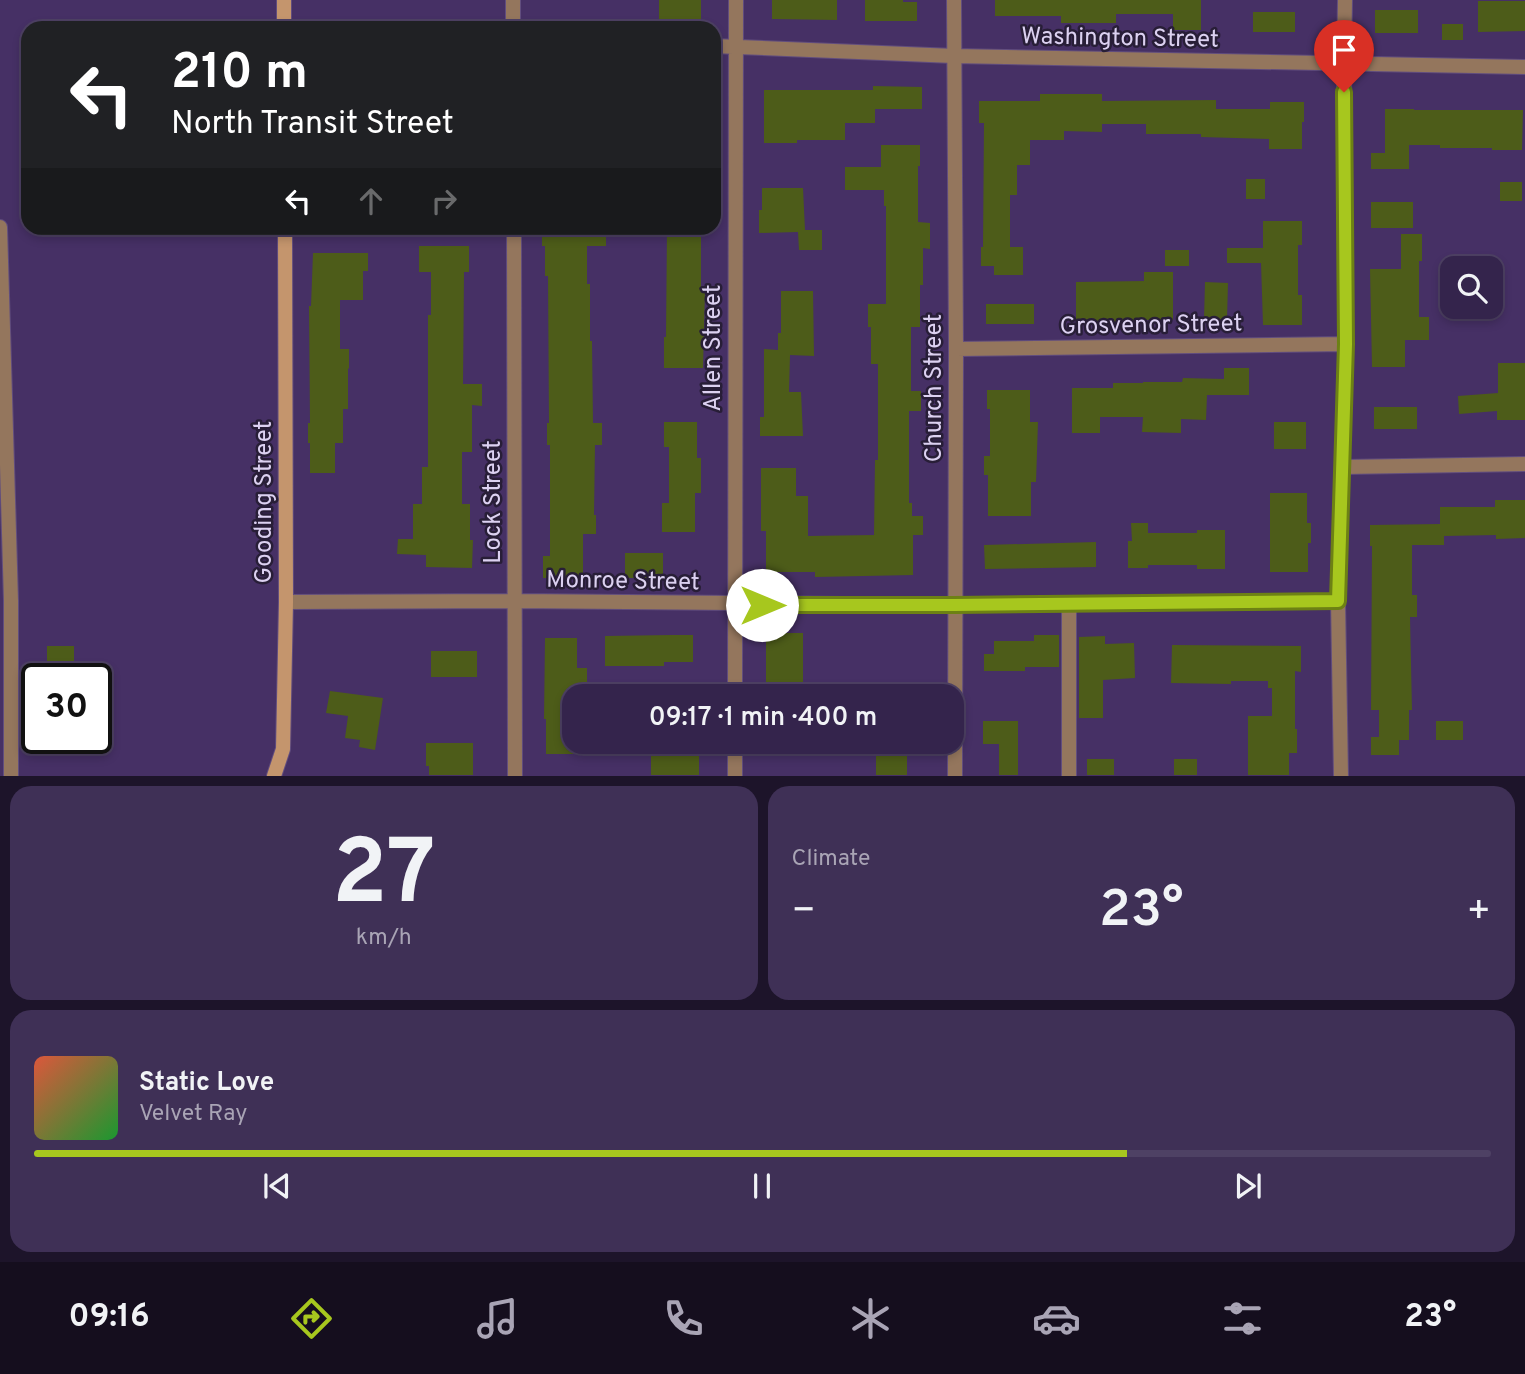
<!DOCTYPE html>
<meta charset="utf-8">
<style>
:root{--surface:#34244c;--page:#3f3056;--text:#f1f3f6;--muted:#a9a4b5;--line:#4e4164;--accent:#a7c71e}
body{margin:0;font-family:Overpass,sans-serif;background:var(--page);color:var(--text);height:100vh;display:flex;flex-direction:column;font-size:26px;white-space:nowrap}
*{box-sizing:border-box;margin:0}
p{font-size:23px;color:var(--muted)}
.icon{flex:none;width:38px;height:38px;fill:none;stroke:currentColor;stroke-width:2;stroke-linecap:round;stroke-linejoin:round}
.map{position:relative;height:776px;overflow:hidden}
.details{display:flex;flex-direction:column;gap:10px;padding:10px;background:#1d142a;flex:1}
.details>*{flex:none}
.banner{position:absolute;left:21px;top:21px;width:700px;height:214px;border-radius:21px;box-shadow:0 4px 10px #0003,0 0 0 2px var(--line);background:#202124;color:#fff;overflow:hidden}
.buttons{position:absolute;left:1440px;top:256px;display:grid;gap:14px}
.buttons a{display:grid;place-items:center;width:63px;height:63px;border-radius:14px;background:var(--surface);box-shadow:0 4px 10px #0003,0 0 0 2px var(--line);font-size:35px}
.speed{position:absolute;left:21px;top:663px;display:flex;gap:14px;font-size:35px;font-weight:700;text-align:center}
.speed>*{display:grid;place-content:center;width:91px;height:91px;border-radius:50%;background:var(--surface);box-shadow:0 4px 10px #0003,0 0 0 2px var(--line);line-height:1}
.speed .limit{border:4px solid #111;border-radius:10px;background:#fff;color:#111}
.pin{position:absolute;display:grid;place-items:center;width:60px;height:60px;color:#fff;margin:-72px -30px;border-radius:50% 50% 50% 0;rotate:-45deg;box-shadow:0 0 7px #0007}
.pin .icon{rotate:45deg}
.me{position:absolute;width:77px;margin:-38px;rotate:90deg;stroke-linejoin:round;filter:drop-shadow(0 0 5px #0008)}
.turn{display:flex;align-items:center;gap:24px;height:147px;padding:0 35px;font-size:32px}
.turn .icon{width:91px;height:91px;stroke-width:2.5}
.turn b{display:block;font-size:49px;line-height:60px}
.lanes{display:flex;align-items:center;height:66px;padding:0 35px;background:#0003;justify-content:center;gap:35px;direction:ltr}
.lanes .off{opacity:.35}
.big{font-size:52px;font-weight:600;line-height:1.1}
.details .card{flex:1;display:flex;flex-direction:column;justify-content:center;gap:10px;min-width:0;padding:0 24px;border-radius:21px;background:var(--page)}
.details .dial{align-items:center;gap:0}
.dial b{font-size:91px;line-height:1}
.song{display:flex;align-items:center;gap:21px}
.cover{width:84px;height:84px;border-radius:10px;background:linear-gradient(135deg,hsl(10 70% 55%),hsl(130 70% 35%))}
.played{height:7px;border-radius:4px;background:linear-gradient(90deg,var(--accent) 75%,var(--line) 75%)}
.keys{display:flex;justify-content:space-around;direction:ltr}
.heat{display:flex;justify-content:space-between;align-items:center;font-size:38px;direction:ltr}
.details .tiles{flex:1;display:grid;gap:10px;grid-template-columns:1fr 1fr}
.card:last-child{grid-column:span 2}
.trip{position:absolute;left:562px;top:684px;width:402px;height:70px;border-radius:21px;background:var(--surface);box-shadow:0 4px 10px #0003,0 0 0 2px var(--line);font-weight:600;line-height:70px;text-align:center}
.tab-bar{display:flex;height:112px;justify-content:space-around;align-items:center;background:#150e1e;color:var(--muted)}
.tab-bar .icon{width:49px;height:49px}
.tab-bar .on{color:var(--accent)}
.tab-bar b{font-size:32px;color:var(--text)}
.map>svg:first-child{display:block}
.building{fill:#4d5c19}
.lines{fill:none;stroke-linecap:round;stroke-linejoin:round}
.street-casing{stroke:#614d7e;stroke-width:16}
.secondary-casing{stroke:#614d7e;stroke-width:16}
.street{stroke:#94765d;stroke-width:14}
.secondary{stroke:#c4956d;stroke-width:14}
.route-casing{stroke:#6d8114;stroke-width:18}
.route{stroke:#a7c71e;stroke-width:12}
.labels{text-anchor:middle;stroke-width:5;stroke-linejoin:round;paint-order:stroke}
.street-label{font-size:24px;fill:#dcd1f1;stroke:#281e37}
</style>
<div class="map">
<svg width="1525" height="776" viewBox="0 0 1525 776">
<rect width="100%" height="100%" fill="#463065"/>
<path class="building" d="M 659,0 L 701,0 L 701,19 L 659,19 Z
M 772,0 L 837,0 L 837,20 L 772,19 Z
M 865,0 L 903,0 L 903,2 L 917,2 L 917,21 L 865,21 Z
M 995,0 L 1201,0 L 1201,30 L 1173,30 L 1173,14 L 1116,14 L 1116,23 L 1061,23 L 1061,16 L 995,16 Z
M 1478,1 L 1525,1 L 1525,31 L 1478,32 Z
M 1375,10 L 1418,10 L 1418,33 L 1375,33 Z
M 1253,12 L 1295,12 L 1295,32 L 1253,32 Z
M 1442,24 L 1463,24 L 1463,40 L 1442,40 Z
M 873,86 L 922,87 L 922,109 L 875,109 L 875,123 L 845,123 L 845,140 L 797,140 L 797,143 L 764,143 L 764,90 L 873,90 Z
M 1040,94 L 1102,94 L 1102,101 L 1216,100 L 1216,109 L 1270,109 L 1270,102 L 1304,102 L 1304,122 L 1302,122 L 1302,149 L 1269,149 L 1269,139 L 1201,137 L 1201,134 L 1146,134 L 1146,124 L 1102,124 L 1102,132 L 1064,131 L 1064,140 L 1030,140 L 1030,165 L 1017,165 L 1017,195 L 1010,195 L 1010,247 L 1023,247 L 1023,275 L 994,275 L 994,266 L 981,266 L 981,247 L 983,247 L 984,123 L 979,123 L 979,101 L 1040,101 Z
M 1385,109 L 1414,109 L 1414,110 L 1523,110 L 1522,150 L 1492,150 L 1492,148 L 1440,148 L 1440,145 L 1409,145 L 1409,169 L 1371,169 L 1371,153 L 1385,153 Z
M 881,145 L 920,145 L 920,166 L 918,166 L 918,222 L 930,223 L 930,249 L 923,248 L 923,285 L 920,285 L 920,327 L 911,327 L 911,391 L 921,391 L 921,411 L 909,411 L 909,503 L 912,503 L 912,516 L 923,516 L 923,535 L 913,535 L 913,575 L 815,577 L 815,572 L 766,572 L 766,531 L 761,531 L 761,468 L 796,468 L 796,496 L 808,496 L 808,536 L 874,535 L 875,460 L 878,460 L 878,364 L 871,364 L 871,327 L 868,327 L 868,304 L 886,304 L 886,206 L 884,206 L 884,190 L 845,190 L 845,167 L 881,167 Z
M 1246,179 L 1265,179 L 1265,199 L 1246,199 Z
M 1500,182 L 1522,182 L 1522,201 L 1500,201 Z
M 762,188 L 803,188 L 805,230 L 822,230 L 822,250 L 799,250 L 798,232 L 759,233 L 759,210 L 762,210 Z
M 1371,202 L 1413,202 L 1413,228 L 1371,228 Z
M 1263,221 L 1302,221 L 1302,245 L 1298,245 L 1298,295 L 1302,295 L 1302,325 L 1263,325 L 1261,263 L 1227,263 L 1227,248 L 1263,248 Z
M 542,228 L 606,229 L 606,246 L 587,246 L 587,284 L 590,284 L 590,341 L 592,341 L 593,423 L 602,423 L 602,445 L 595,445 L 594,515 L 596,515 L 596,534 L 583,534 L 583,578 L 543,578 L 543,556 L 550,556 L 550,445 L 547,445 L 547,423 L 549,423 L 548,276 L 545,276 L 545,246 L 542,246 Z
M 667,228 L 701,228 L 701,290 L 705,290 L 703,368 L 664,368 L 664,337 L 666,337 Z
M 1401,234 L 1422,234 L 1422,261 L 1419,261 L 1419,317 L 1429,317 L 1429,340 L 1405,340 L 1405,367 L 1372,367 L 1370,269 L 1401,269 Z
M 419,246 L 469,246 L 469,272 L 464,272 L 463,384 L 482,384 L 482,406 L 472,405 L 472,452 L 462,452 L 462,504 L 470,504 L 470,540 L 473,540 L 472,568 L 426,567 L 426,555 L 397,554 L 398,539 L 413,539 L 413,504 L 422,504 L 422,467 L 428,467 L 428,315 L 431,315 L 431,272 L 419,272 Z
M 1165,250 L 1189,250 L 1189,266 L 1165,266 Z
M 313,253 L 368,253 L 368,271 L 363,271 L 363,300 L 340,300 L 340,349 L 349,349 L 349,368 L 348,369 L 348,409 L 343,409 L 343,443 L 335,443 L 335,473 L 310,473 L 310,443 L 308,443 L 308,423 L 310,423 L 309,306 L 311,306 Z
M 1144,272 L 1173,272 L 1173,320 L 1138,320 L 1138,323 L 1076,321 L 1076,282 L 1144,281 Z
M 1205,282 L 1228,283 L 1227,320 L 1204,319 Z
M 781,291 L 813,291 L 814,356 L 790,355 L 789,392 L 801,392 L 803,436 L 760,436 L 760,417 L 764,417 L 764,349 L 778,350 L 778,333 L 781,333 Z
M 986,304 L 1034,304 L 1034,324 L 986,324 Z
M 1498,363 L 1525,363 L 1525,420 L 1497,420 L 1497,411 L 1459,414 L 1458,396 L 1498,393 Z
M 1224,368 L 1249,368 L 1249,395 L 1207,395 L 1206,420 L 1181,419 L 1181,433 L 1142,432 L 1143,417 L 1100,417 L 1100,433 L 1072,433 L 1072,388 L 1113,388 L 1113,383 L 1143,383 L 1143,382 L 1182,382 L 1183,378 L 1224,379 Z
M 987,390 L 1030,390 L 1030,422 L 1038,422 L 1036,482 L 1031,482 L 1031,516 L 988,516 L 988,475 L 984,475 L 984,456 L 990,456 L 990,409 L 987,409 Z
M 1374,407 L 1417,407 L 1417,429 L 1374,429 Z
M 664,422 L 697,422 L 697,458 L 701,458 L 701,493 L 695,493 L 695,532 L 662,532 L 662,503 L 669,503 L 669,447 L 664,447 Z
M 1274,422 L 1306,422 L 1306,449 L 1274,449 Z
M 1270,493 L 1307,493 L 1307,523 L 1311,523 L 1311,543 L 1308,543 L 1308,572 L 1270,572 Z
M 1495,500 L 1525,500 L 1525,538 L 1496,539 L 1496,535 L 1444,536 L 1444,545 L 1412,545 L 1412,595 L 1417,595 L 1417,617 L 1410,617 L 1412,710 L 1409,710 L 1409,740 L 1399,740 L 1399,755 L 1371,755 L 1371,737 L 1379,737 L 1379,710 L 1371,710 L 1372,546 L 1370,546 L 1370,525 L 1440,524 L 1440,507 L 1495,507 Z
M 1131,523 L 1148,523 L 1148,533 L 1197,533 L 1197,530 L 1225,530 L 1225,569 L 1197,569 L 1197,565 L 1148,565 L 1148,568 L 1128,568 L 1128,541 L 1132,541 Z
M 1096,542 L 1096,567 L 985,569 L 984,545 Z
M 625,553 L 663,553 L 663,578 L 625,578 Z
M 766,633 L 803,633 L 803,696 L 766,696 Z
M 672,635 L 693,635 L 693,662 L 664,662 L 664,666 L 605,666 L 605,636 Z
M 1034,635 L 1059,635 L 1059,667 L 1025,667 L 1025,671 L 984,671 L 984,654 L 994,654 L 994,641 L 1034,641 Z
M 1105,636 L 1105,644 L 1134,643 L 1135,678 L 1103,680 L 1103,718 L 1079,718 L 1079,637 Z
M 545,638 L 577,638 L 577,668 L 587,668 L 587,691 L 574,691 L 574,754 L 546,754 L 546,719 L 544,719 Z
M 1172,645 L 1301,646 L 1301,672 L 1295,671 L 1295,729 L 1297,729 L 1297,753 L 1289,753 L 1289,775 L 1248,775 L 1248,716 L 1272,716 L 1272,688 L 1268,688 L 1268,681 L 1231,681 L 1231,684 L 1171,683 Z
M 47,646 L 74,646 L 74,679 L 47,679 Z
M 431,651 L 477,651 L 477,677 L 431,677 Z
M 330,691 L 383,698 L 375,750 L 359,747 L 360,740 L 345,738 L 348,716 L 326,713 Z
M 983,721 L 1018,721 L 1018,775 L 999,775 L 999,744 L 983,744 Z
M 1436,721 L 1463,721 L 1463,740 L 1436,740 Z
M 651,742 L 699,742 L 699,775 L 651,775 Z
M 876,742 L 907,742 L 907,775 L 876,775 Z
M 426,743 L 473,743 L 473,775 L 429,775 L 429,766 L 426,766 Z
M 1087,759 L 1114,759 L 1114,775 L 1087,775 Z
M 1174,759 L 1197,759 L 1197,775 L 1174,775 Z"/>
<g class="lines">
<g class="street-casing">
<path id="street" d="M 954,0 L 956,349 L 955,776
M 148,28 L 157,28
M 513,28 L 513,0
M 714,46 L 954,56 L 1525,67
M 0,227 L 11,601 L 11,776
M 514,228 L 515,776
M 956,349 L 1346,344
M 1343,467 L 1525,464
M 286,602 L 516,601 L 954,605 L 1338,601
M 1069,604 L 1069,776
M 735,696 L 736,0
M 735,742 L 735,776
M 1341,776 L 1338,601 L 1346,344 L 1344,64 L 1345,0"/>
</g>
<g class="secondary-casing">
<path id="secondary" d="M 284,0 L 284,28
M 274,776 L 283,749 L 286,602 L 285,228"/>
</g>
<use href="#street" class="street"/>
<use href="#secondary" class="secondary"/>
</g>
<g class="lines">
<g class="route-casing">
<path id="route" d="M 762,605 L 954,605 L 1338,601 L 1346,344 L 1344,92"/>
</g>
<use href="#route" class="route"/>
</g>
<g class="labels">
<g class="street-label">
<text transform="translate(1120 37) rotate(1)" y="8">Washington Street</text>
<text transform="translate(1151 324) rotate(-1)" y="8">Grosvenor Street</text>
<text transform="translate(712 348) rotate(-90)" y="8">Allen Street</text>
<text transform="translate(933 388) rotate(-90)" y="8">Church Street</text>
<text transform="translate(263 502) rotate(-90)" y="8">Gooding Street</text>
<text transform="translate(492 502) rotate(-90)" y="8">Lock Street</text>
<text transform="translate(623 580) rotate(1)" y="8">Monroe Street</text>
</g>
</g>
</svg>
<div class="buttons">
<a><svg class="icon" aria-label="search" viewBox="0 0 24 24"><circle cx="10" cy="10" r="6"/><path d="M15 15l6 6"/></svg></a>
</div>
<div class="speed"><div class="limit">30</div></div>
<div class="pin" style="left:1344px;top:92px;background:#d93025"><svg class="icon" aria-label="arrive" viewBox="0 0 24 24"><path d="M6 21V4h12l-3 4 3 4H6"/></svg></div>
<svg class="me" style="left:762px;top:605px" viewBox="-20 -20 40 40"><circle r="19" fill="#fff"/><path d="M0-13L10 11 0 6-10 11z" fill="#a7c71e"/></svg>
<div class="trip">09:17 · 1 min · 400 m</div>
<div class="banner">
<div class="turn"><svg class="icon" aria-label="left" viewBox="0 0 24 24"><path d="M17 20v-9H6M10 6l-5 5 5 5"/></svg><div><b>210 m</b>North Transit Street</div></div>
<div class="lanes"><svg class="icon" aria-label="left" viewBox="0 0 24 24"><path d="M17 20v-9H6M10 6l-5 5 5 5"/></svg><svg class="icon off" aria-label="ahead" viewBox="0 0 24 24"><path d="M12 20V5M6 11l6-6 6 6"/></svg><svg class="icon off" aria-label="right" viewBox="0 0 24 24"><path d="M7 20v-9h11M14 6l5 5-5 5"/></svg></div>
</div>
</div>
<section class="details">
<div class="tiles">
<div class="card dial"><b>27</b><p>km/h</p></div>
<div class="card"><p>Climate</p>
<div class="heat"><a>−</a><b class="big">23°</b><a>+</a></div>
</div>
<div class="card">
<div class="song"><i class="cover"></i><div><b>Static Love</b><p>Velvet Ray</p></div></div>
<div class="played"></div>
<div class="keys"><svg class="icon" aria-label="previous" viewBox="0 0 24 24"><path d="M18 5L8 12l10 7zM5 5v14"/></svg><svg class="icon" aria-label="pause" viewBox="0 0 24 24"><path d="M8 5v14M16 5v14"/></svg><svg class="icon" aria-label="next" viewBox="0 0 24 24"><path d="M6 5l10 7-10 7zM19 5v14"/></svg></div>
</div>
</div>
</section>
<nav class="tab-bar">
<b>09:16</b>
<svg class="icon on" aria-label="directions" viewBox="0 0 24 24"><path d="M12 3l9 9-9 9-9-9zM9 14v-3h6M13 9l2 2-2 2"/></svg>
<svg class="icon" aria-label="music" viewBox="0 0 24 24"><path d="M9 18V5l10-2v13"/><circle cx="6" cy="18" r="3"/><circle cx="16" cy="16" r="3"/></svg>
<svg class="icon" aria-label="phone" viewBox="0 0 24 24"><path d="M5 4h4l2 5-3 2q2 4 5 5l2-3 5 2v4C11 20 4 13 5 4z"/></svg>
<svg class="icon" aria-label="climate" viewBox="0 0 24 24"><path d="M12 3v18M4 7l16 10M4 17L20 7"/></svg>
<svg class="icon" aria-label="car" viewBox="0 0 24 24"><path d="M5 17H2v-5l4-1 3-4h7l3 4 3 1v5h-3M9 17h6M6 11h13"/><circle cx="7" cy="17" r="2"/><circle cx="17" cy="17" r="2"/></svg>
<svg class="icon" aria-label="filters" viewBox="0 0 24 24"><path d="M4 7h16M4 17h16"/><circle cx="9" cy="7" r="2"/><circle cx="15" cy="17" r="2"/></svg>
<b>23°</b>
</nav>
